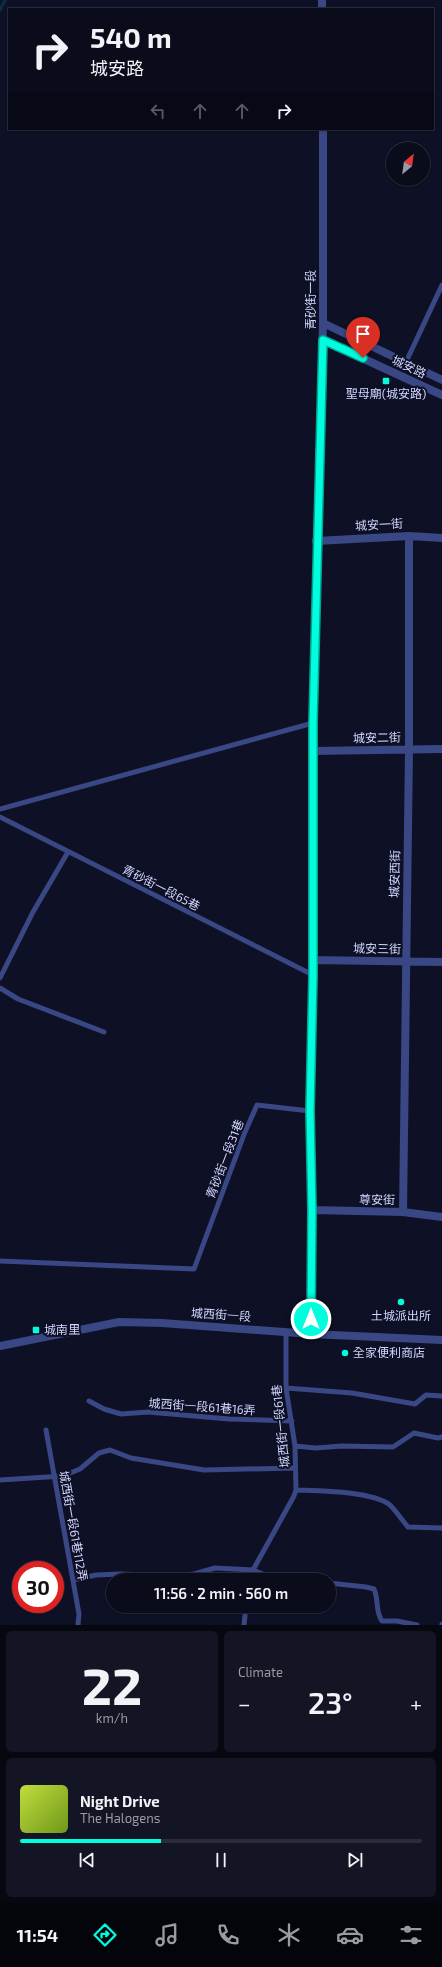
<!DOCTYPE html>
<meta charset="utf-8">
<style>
:root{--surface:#0a0c1c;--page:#131525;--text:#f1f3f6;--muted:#999ba3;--line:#2a2c3b;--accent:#00fddd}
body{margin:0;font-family:"Exo 2","Noto Sans TC",sans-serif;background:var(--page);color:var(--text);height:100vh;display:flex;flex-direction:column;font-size:15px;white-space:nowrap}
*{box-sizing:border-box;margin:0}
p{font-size:13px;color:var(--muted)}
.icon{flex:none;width:22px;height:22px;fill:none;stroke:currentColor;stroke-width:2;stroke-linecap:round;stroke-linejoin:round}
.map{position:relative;height:1625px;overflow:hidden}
.panel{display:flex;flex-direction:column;gap:6px;padding:6px;background:#06070f;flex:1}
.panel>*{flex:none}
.hud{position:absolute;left:8px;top:8px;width:426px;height:122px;border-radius:0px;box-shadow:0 1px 3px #0004,0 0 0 1px var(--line);background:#0a0c1c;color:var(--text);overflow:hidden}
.needle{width:26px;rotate:29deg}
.fabs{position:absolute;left:386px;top:142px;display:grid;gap:8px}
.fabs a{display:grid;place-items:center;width:44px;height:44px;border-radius:50%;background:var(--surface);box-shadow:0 1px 3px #0004,0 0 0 1px var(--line);font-size:20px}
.speed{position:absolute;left:12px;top:1561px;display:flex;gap:8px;font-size:20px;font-weight:700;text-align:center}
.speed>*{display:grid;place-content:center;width:52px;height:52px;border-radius:50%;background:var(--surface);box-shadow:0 1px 3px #0004,0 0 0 1px var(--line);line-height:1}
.speed .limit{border:6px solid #d22;background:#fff;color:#111}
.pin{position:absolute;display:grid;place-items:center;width:34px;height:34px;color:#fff;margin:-41px -17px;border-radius:50% 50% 50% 0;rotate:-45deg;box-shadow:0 0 4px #0007}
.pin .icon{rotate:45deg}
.me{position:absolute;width:44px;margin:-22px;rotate:0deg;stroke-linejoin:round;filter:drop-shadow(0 0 3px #0008)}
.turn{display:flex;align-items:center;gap:14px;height:84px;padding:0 16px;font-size:18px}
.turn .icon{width:52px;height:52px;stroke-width:2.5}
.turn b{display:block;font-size:28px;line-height:34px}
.lanes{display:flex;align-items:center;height:38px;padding:0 16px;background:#0003;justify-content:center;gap:20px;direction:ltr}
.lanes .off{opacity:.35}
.big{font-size:30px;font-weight:600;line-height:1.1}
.panel .card{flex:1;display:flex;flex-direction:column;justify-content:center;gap:6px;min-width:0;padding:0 14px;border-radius:6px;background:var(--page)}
.panel .dial{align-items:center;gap:0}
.dial b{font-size:52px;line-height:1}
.song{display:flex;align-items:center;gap:12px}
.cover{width:48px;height:48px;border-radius:6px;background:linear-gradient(135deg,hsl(70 70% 55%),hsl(80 70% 35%))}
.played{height:4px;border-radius:2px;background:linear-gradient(90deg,var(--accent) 35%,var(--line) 35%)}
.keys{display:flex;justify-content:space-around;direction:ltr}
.heat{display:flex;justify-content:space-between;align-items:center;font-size:22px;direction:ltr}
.panel .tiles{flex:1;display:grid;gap:6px;grid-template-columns:1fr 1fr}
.card:last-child{grid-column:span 2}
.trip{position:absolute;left:106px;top:1573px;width:230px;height:40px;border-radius:20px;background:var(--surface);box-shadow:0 1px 3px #0004,0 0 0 1px var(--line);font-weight:600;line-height:40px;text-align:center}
.tabs{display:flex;height:64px;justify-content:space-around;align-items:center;background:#04050b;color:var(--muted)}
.tabs .icon{width:28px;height:28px}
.tabs .on{color:var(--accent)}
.tabs b{font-size:18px;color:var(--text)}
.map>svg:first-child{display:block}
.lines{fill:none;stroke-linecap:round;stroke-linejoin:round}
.stream{stroke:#092b43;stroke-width:3.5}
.lane{stroke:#394784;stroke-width:5}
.street{stroke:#394784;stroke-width:8}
.route-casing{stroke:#00a490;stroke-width:10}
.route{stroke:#00fddd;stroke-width:7}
.poi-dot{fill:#00fddd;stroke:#0e1025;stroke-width:1.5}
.labels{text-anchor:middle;stroke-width:4;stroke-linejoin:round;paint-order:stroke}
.street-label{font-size:12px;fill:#d2d7ff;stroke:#0e1025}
.poi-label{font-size:12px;fill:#d2d7ff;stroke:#0e1025}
</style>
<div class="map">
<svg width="442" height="1625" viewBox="0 0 442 1625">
<rect width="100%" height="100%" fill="#0e1025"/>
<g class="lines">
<path class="stream" d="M 0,10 L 5,0"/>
<path class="lane" d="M 406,362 L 442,285
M 0,809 L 313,723
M 0,817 L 313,975
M 0,978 L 33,912 L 68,852
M 0,988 L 18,999 L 104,1032
M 0,1261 L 194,1269 L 245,1132 L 257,1105 L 310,1111
M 286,1388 L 352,1393 L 415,1404 L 426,1395 L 442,1396
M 89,1401 L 104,1409 L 121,1414 L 148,1412 L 229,1419 L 292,1421
M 46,1430 L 79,1614 L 78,1625
M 295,1446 L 316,1448 L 342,1446 L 393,1447 L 414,1433 L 438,1438 L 442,1437
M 0,1480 L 63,1476 L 80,1469 L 99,1453 L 110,1450 L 131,1458 L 204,1470 L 295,1468
M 296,1490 C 319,1491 371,1491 390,1505 C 396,1511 402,1520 408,1527 L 442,1528
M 73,1580 L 96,1575 L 120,1574 L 177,1576 L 194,1574 L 215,1568 L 253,1570 L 277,1580
M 251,1580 L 253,1570 L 294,1496 L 296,1490 L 295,1446 L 286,1388 L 286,1331
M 329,1583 L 366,1587 L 374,1589 C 379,1600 375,1611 382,1621 L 397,1621 L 417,1625
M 244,1625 L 246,1606
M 442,1625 L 442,1624"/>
<path class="street" d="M 322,0 L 322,9
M 323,323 L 442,380
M 323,340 L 442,395
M 316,541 L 409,536 L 442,538
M 313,751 L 442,749
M 312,960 L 442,962
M 312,1210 L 403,1212 L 442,1217
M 403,1212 L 409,750 L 409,536
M 311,1334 L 312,1210 L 310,1111 L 313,975 L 313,723 L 323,323 L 323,129
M 0,1346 L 119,1322 L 162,1323 L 311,1334 L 442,1340"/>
</g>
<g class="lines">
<g class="route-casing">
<path id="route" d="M 311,1319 L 312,1210 L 310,1111 L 313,976 L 313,723 L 323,340 L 363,358"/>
</g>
<use href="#route" class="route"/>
</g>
<g class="poi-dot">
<rect x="382" y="377" width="8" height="8" rx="2"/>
<circle cx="401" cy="1302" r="4"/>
<rect x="32" y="1326" width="8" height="8" rx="2"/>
<circle cx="345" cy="1353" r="4"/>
</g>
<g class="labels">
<g class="street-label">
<text transform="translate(311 300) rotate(-90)" y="4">青砂街一段</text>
<text transform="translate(409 367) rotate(25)" y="4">城安路</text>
<text transform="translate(379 525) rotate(-3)" y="4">城安一街</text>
<text transform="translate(377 738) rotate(-1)" y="4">城安二街</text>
<text transform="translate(395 874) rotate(-89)" y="4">城安西街</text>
<text transform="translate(161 888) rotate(27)" y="4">青砂街一段65巷</text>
<text transform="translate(377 949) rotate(1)" y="4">城安三街</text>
<text transform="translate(225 1159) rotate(-69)" y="4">青砂街一段31巷</text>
<text transform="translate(377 1200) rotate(1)" y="4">尊安街</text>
<text transform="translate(221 1315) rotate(4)" y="4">城西街一段</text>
<text transform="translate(202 1407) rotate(4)" y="4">城西街一段61巷16弄</text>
<text transform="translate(281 1426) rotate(-96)" y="4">城西街一段61巷</text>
<text transform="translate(73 1526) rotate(80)" y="4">城西街一段61巷112弄</text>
</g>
<g class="poi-label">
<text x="386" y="398">聖母廟(城安路)</text>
<text x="401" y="1320">土城派出所</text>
<text x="44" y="1334" text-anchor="start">城南里</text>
<text x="353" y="1357" text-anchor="start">全家便利商店</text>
</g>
</g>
</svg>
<div class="fabs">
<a><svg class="needle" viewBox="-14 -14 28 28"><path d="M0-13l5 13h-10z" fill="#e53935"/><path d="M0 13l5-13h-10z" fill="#999ba3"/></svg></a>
</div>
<div class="speed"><div class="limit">30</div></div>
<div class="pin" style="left:363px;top:358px;background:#d93025"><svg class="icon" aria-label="arrive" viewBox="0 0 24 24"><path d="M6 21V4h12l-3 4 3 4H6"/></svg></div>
<svg class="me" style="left:311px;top:1319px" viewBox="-20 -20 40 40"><circle r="17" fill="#00fddd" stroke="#fff" stroke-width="3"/><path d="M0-11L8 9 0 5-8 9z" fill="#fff"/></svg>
<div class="trip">11:56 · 2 min · 560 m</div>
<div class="hud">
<div class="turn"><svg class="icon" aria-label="right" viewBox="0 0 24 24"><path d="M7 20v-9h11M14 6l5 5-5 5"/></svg><div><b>540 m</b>城安路</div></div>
<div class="lanes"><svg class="icon off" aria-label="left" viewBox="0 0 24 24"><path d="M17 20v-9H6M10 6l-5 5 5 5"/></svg><svg class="icon off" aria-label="ahead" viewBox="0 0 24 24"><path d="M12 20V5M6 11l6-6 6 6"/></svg><svg class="icon off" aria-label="ahead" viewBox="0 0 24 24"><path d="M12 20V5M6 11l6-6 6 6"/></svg><svg class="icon" aria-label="right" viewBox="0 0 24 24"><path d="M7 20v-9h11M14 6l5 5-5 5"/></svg></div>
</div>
</div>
<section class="panel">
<div class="tiles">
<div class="card dial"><b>22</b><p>km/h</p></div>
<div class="card"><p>Climate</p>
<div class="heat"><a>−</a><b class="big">23°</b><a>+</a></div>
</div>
<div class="card">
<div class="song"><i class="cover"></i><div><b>Night Drive</b><p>The Halogens</p></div></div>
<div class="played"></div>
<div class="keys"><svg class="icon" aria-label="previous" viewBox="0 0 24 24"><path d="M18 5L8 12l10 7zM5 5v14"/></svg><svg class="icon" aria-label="pause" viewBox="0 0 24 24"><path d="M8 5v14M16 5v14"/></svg><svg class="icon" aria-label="next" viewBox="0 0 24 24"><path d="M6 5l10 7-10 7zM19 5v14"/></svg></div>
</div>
</div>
</section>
<nav class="tabs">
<b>11:54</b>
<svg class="icon on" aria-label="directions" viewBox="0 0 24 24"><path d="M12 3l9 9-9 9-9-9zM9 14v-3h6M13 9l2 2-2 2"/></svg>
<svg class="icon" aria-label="music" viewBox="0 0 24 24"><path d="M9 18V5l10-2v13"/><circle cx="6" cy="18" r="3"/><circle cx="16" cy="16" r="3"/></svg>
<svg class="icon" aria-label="phone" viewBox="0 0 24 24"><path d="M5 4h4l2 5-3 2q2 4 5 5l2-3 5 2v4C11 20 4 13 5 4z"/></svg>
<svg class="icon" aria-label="climate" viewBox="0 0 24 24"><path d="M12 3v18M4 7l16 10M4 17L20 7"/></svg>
<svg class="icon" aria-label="car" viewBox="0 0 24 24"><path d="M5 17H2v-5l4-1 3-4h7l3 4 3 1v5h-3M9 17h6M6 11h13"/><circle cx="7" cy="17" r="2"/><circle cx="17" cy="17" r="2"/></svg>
<svg class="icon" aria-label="filters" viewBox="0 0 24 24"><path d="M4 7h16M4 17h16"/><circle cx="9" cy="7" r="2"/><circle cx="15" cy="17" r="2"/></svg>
</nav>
